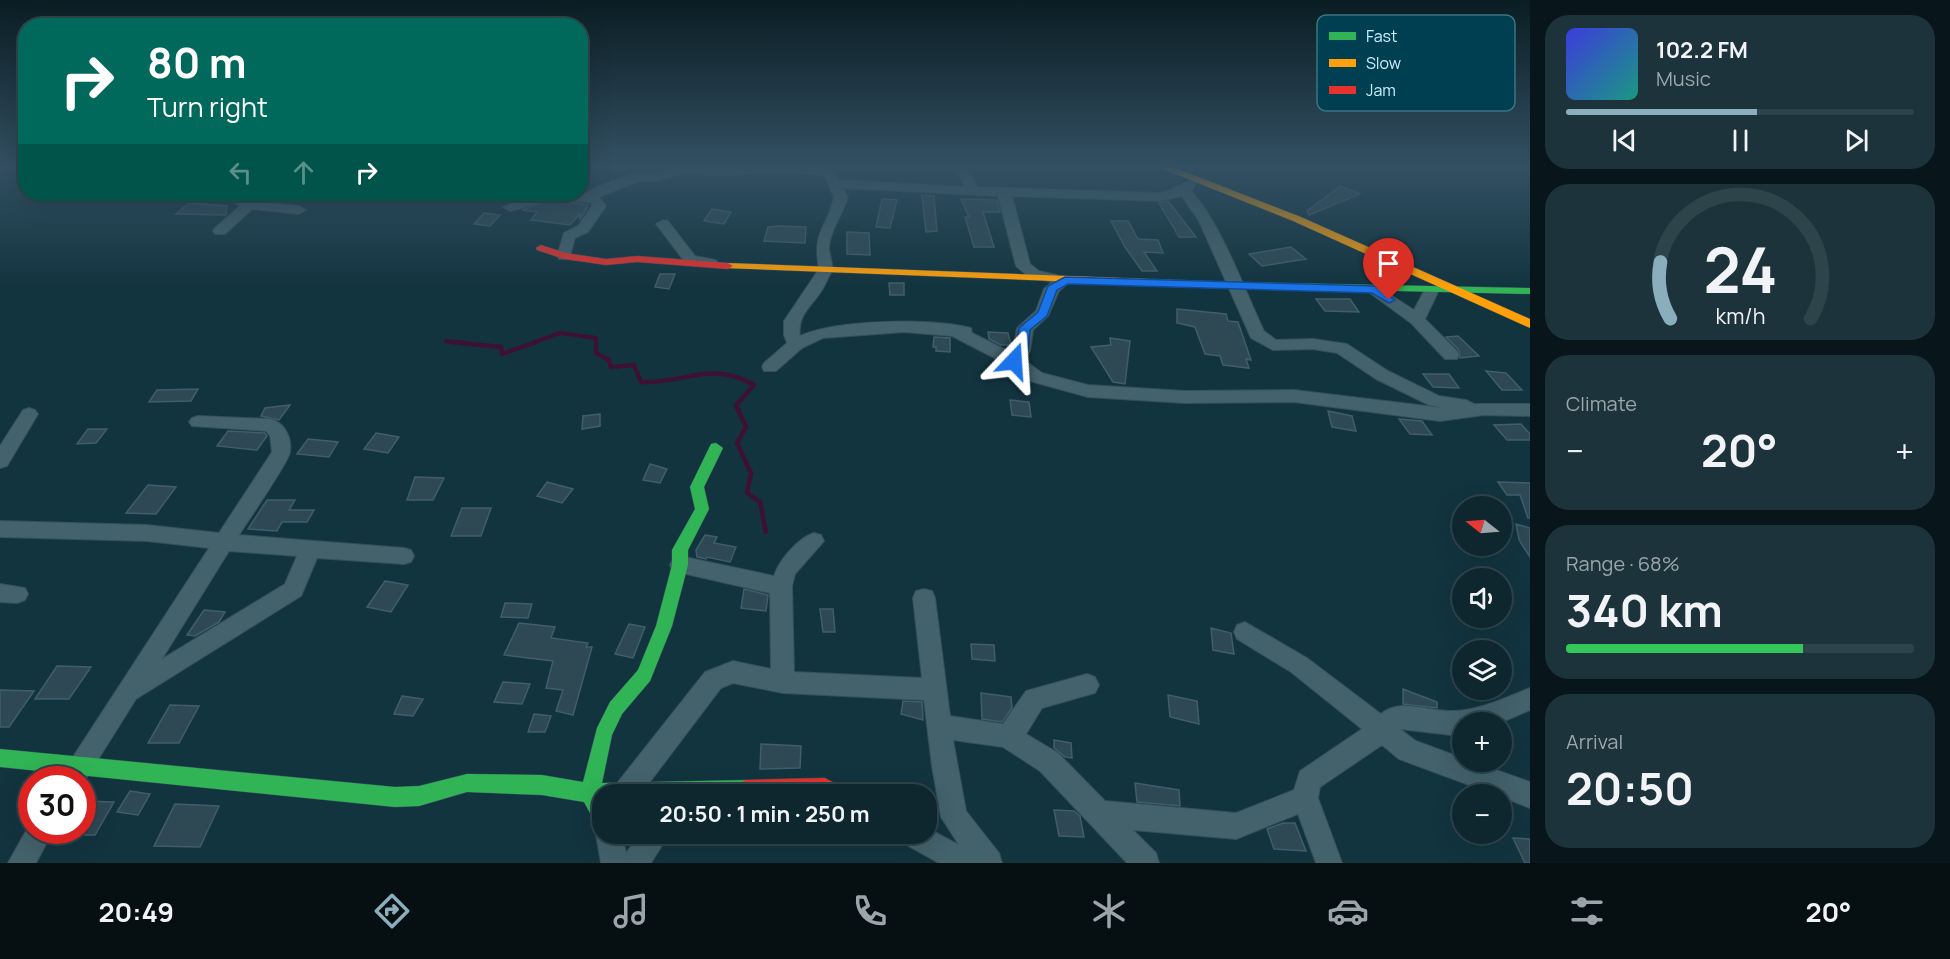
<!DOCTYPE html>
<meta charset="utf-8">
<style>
:root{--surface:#0e272f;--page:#1c333b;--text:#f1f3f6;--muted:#9ba5aa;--line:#2e444b;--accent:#8aaebb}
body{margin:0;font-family:Manrope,sans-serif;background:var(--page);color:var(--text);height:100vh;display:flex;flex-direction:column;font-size:22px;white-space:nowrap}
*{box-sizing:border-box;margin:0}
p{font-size:20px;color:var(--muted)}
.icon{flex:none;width:33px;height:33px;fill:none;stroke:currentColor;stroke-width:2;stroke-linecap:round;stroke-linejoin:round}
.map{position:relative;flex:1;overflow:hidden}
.sheet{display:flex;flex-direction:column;gap:15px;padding:15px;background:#08151a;width:420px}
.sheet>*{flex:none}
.banner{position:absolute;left:18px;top:18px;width:570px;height:183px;border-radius:24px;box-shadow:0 6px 24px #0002,0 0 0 2px var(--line);background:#00695c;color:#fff;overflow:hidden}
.needle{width:39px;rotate:287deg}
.buttons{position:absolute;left:1452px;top:496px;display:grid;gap:12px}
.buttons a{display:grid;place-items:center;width:60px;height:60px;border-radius:50%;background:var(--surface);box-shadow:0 6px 24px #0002,0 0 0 2px var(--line);font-size:30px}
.speed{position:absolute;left:18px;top:766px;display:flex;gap:12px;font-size:30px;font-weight:700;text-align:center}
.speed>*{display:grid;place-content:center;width:78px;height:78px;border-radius:50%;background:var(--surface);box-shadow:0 6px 24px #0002,0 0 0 2px var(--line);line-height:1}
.speed .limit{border:9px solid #d22;background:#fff;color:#111}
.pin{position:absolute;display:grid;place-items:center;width:51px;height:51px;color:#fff;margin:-62px -26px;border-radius:50% 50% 50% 0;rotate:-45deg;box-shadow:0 0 6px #0007}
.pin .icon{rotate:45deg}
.me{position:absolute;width:66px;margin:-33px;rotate:20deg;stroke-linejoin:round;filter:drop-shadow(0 0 4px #0008)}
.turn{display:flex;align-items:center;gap:21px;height:126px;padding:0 30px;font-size:27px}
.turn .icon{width:78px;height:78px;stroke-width:2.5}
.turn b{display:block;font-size:42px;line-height:51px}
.lanes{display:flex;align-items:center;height:57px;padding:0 30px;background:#0003;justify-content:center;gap:30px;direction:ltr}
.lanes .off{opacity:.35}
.big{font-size:45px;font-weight:700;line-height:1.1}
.sheet .widget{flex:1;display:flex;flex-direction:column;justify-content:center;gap:9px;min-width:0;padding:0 21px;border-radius:24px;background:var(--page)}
.sheet .dial{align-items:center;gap:0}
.dial svg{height:156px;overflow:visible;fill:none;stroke:var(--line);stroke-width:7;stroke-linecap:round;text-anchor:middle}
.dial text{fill:var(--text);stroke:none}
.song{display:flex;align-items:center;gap:18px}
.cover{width:72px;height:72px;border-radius:9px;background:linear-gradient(135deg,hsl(240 70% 55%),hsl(170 70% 35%))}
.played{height:6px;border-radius:3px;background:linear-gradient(90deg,var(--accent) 55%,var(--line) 55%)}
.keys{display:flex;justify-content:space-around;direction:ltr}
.heat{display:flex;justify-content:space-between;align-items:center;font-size:33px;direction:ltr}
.charge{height:9px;border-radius:4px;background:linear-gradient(90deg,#34c759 68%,var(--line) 0)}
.trip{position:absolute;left:592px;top:784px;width:345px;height:60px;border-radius:24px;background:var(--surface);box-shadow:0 6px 24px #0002,0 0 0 2px var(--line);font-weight:700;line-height:60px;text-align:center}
.menu{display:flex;height:96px;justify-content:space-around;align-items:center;background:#061013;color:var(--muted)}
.menu .icon{width:42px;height:42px}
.menu .on{color:var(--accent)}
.menu b{font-size:27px;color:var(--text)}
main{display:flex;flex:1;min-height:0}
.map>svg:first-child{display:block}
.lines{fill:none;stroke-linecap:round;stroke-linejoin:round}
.stream-far1{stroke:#3e1132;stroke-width:4}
.stream{stroke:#3e1132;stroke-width:4.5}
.building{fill:#2e4854;stroke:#405d6c;stroke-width:1.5}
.street-casing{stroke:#364f58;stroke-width:2}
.fast-casing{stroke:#364f58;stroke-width:1}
.slow-casing{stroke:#364f58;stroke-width:1}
.jam-casing{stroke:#364f58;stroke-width:1}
.street{fill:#44626c;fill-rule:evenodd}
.fast{fill:#30b455;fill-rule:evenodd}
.slow{fill:#ff9f0a;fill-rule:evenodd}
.jam{fill:#e5322d;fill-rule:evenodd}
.route{fill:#1a73e8;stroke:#114b97;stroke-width:1.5}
.key{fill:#003f51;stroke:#3d7485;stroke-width:1.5}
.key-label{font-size:16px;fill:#caeffe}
</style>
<main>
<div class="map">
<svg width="1530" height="863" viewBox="0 0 1530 863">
<rect width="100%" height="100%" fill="#12343f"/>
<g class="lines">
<path class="stream-far1" d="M 0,173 L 22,167
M 446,341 L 465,343
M 532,343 L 560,333 L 596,338 L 596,343"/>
<path class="stream" d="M 451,342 L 501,347 L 502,354 L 536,342
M 596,342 L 596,353 L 609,360 L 611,367 L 634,365 L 641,382 C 684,384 710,360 754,385 L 736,405 L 746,427 L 737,443 L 751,473 L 747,493 L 760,502 L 766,532"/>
</g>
<path class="building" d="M 1340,186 L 1360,194 L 1309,215 L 1307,211 Z
M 549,194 L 554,199 L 588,205 L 585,212 L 580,219 L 580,214 L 570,225 L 531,220 L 537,212 L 522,210 L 540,203 Z
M 922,195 L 934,196 L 937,231 L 926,232 Z
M 882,199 L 897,200 L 890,228 L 876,227 Z
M 961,199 L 997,200 L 1000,212 L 983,212 L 994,247 L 974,247 L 965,217 L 969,217 Z
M 1168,201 L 1196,237 L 1179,237 L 1159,203 Z
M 189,203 L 227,206 L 226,215 L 176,214 Z
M 712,209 L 731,212 L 724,224 L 704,221 Z
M 484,213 L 500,215 L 490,226 L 474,224 Z
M 1111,221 L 1128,221 L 1138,239 L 1158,240 L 1163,253 L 1144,252 L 1157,271 L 1142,271 L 1125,247 Z
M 778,226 L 806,227 L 805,243 L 764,241 L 768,227 Z
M 847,232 L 869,233 L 870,255 L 847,254 Z
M 1291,247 L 1306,259 L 1262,266 L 1249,254 Z
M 660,274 L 675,274 L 669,289 L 655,287 Z
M 889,283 L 904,283 L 904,295 L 890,295 Z
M 1316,299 L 1350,299 L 1359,312 L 1325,311 Z
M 1177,309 L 1226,314 L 1228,321 L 1238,322 L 1251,360 L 1246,359 L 1249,368 L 1223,365 L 1220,356 L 1205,354 L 1195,327 L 1177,323 Z
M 988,332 L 1008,333 L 1011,345 L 1001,345 L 989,339 Z
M 1458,336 L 1479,356 L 1460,358 L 1459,350 L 1446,337 Z
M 934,337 L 950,338 L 950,352 L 936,351 L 936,347 L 933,347 Z
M 1110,338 L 1130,341 L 1125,384 L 1113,382 L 1091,347 L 1111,345 Z
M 1486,371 L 1506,373 L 1522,390 L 1502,390 Z
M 1423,374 L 1449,374 L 1459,388 L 1433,387 Z
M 198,389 L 191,401 L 149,402 L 157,390 Z
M 1010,400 L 1029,402 L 1031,417 L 1012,415 Z
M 290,405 L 279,420 L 261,416 L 265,408 Z
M 1328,411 L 1352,416 L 1356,431 L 1332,427 Z
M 600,414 L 600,426 L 582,429 L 583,416 Z
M 1399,419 L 1422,421 L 1432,435 L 1410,434 Z
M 1521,424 L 1530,434 L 1530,440 L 1507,440 L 1494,425 Z
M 88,429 L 107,429 L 96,443 L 77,444 Z
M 228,431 L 265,433 L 267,436 L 257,450 L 217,446 Z
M 376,433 L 399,437 L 388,453 L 364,449 Z
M 308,439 L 338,442 L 329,457 L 297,454 Z
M 650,464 L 667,469 L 660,483 L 643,480 Z
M 415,477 L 444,478 L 433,500 L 407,500 Z
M 547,482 L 573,489 L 562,503 L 537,496 Z
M 1498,482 L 1530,483 L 1530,518 L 1528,518 L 1520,495 L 1507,495 Z
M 148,485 L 176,487 L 156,514 L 126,513 Z
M 267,500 L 295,500 L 289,510 L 314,510 L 307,522 L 282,522 L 277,531 L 248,529 Z
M 462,508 L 491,508 L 481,536 L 451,536 Z
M 1516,524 L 1530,528 L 1530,557 L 1519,540 Z
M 705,535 L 717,537 L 714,543 L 736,547 L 730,562 L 707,557 L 706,559 L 697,557 L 696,550 Z
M 385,581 L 408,585 L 391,612 L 367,607 Z
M 744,589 L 768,595 L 766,611 L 741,608 Z
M 505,603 L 532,604 L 528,618 L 501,617 Z
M 820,609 L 833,609 L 835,632 L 823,632 Z
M 204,610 L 225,612 L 219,622 L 195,636 L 187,635 Z
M 519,623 L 555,627 L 551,638 L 588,643 L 586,647 L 592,647 L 573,715 L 556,711 L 563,690 L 546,688 L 553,661 L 504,655 Z
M 629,624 L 645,627 L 633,658 L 615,654 Z
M 1211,628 L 1231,633 L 1234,654 L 1213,650 Z
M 971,644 L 994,645 L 995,661 L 972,659 Z
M 57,666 L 91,667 L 69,699 L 35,699 Z
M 503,682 L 530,684 L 522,704 L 494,702 Z
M 1403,689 L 1437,702 L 1437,708 L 1403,704 Z
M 0,690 L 34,691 L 9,727 L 0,727 Z
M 981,693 L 1011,697 L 1012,708 L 1002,722 L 982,719 Z
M 1168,695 L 1197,701 L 1199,724 L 1170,717 Z
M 402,696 L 423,699 L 413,716 L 394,714 Z
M 903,701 L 922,702 L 923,720 L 901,714 Z
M 170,705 L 199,706 L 179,743 L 148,743 Z
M 534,714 L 551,716 L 545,732 L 528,732 Z
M 1054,740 L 1071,743 L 1072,758 L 1065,757 L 1054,748 Z
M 761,744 L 801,746 L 800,768 L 760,769 Z
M 1135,783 L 1179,790 L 1180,806 L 1137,802 Z
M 130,791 L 150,794 L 138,815 L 117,812 Z
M 82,801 L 114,802 L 95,835 L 82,835 Z
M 175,804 L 219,806 L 200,847 L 154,846 Z
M 1054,810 L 1074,811 L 1080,816 L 1084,837 L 1059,836 Z
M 1283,823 L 1295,823 L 1306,851 L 1274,849 L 1267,829 Z
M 1513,838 L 1530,839 L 1530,863 L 1525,863 Z"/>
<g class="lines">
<g class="street-casing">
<path id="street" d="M 680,167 L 832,167 L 839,180 L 964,187 L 961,178 L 947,167 C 964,166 972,171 977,187 L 1159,193 C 1173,191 1187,179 1196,180 L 1197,183 L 1191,191 C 1221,223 1244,289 1264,331 L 1276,340 L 1313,339 L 1347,344 L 1388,371 L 1439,396 L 1466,400 L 1474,404 L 1530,404 L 1530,416 L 1484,415 L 1440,421 L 1294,402 L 1185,403 L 1088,397 L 1030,381 L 1008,365 L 952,336 L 904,332 L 823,338 L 802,348 L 776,371 L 764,371 L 762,367 L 764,363 L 787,343 L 784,335 L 784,321 L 819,269 C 812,230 826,231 834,197 L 824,175 L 776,172 L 716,176 L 689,172 L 656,181 L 639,181 L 599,197 L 606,206 L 588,232 L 575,238 L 569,259 L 559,259 L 557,256 L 564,233 L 578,226 L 592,206 L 591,203 L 554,197 L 553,194 L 585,194 L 597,187 L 633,174 L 656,173 ZM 843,188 L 998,196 L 1016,266 L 1029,277 L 1052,282 L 1044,289 L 1036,311 L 1017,328 L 1012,353 L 972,333 L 971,328 C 932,318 837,319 800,336 C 797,315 812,306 822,290 C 826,283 829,276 833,269 C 832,263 830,256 829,249 C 829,232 843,214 848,197 ZM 1012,196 L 1159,201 L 1182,196 L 1199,221 L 1251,338 L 1273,350 L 1313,349 L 1337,353 L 1376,379 L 1429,405 L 1443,408 L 1294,390 L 1185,391 L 1088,385 L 1042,373 L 1024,360 L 1030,351 L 1033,330 L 1048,316 L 1059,291 L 1072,280 L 1070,277 L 1059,277 L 1057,275 L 1039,271 L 1030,264 Z
M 153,194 L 172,194 L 165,198 L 155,197 Z
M 238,194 L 251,194 L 249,199 L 256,202 L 299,206 L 306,210 L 299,214 L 252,209 L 225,234 L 215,234 L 213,231 L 215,228 L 240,206 L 234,202 Z
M 533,194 L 547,194 C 537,205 524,208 510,211 L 503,207 Z
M 663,220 L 668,221 L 695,256 L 716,260 L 718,263 L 716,266 L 711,267 L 685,262 L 656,224 Z
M 1375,285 L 1414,310 L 1426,287 L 1436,287 L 1439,290 L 1425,319 L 1457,351 L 1459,355 L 1457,359 L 1445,359 L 1411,323 L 1370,293 L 1367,290 L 1370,287 Z
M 29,408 L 35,410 L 38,414 L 7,466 L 0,468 L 0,446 L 23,410 Z
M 198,416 L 271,419 C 285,423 292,438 290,452 C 289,462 247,522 239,535 L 404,548 L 411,550 L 414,556 L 411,562 L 404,564 L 317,558 L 301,596 L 136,699 L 82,785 L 82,780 L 58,780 L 209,548 L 147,541 L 0,537 L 0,521 L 147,525 L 219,533 L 272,452 L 270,436 L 266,431 L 192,426 L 189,422 L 192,418 ZM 229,551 L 297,556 L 285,584 L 162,659 Z
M 814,533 L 821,535 L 824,541 L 795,574 L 792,586 L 794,672 L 922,678 L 913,598 L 916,591 L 924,589 L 932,591 L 935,598 L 950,716 L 1003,724 L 1026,691 L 1087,674 L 1095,677 L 1099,685 L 1095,693 L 1042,708 L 1026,734 L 1058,753 L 1105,801 L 1236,813 L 1294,790 L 1300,771 L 1362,729 L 1291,672 L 1237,639 L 1234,632 L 1237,625 L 1245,622 L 1307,658 L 1381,714 C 1399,698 1427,711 1449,711 C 1476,712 1505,698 1530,688 L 1530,710 L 1500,723 L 1462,723 L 1462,732 L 1451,735 L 1400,729 L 1416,741 L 1462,758 L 1462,762 L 1474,762 L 1530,782 L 1530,808 L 1502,797 L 1502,795 L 1496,795 L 1399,759 L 1382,745 L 1320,787 L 1318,798 L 1342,863 L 1316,863 L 1298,814 L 1236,839 L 1133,830 L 1156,853 L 1159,863 L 1127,863 L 1040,771 L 1003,747 L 953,740 L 966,811 L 999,853 L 1002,863 L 939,863 L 903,843 L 899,834 L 927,834 L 927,828 L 959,845 L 941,817 L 932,766 L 924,700 L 783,693 L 733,683 L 721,688 L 640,795 L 616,795 L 614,791 L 618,782 L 705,672 L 733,661 L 771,669 L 770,593 L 673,571 L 670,565 L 673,559 L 680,556 L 774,576 C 779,560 798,538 814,533 Z
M 0,584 L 25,588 L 28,594 L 25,600 L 17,603 L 0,602 Z
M 31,822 L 32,831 L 53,831 L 36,863 L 8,863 Z
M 603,823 L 603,834 L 622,834 L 626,853 L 640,834 L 669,834 L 651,863 L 601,863 L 596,834 L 600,825 Z"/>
</g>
<g class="fast-casing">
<path id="fast" d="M 1230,282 L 1530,288 L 1530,294 L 1226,287 L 1226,283 Z
M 716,443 L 723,448 L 704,487 L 709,509 L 688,550 L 688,565 L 672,626 L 650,681 L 622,714 L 612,735 L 602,783 L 746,780 L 753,783 L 756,790 L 753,795 L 603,795 L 603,827 L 596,824 L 584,802 L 542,795 L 467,792 L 419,806 L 395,807 L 0,767 L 0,749 L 395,787 L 419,786 L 467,774 L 542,775 L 583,782 L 597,728 L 610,702 L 638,670 L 656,626 L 672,565 L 672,550 L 695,509 L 690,487 L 711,444 Z"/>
</g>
<g class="slow-casing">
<path id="slow" d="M 1162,167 L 1173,167 L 1301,217 L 1530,319 L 1530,328 L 1293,221 L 1163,169 Z
M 728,263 L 1230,282 L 1236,285 L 1230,288 L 724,268 L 723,266 Z"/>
</g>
<g class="jam-casing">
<path id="jam" d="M 541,245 L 566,253 L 606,259 L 637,256 L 728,263 L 733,266 L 728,269 L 637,262 L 606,265 L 564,259 L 537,250 L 536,248 Z
M 825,778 L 844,788 L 847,795 L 739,795 L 736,790 L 739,783 L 746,780 Z"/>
</g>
<use href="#street" class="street"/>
<use href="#fast" class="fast"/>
<use href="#slow" class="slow"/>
<use href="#jam" class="jam"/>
</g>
<linearGradient id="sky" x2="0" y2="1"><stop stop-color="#0a1d23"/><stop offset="0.58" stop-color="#335063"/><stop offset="1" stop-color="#335063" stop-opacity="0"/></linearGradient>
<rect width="1530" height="287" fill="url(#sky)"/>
<path class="route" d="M 1065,277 L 1375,286 L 1395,300 L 1389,303 L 1372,293 L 1068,284 L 1057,290 L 1047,316 L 1030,330 L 1028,351 L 1019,364 L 1010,364 L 1008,361 L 1016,351 L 1019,328 L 1038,312 L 1048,286 Z"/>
<rect x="1317" y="15" width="198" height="96" rx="9" class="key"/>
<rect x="1329" y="32" width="27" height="8" fill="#30b455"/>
<rect x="1329" y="59" width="27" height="8" fill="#ff9f0a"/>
<rect x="1329" y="86" width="27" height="8" fill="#e5322d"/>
<g class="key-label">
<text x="1366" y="42">Fast</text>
<text x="1366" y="69">Slow</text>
<text x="1366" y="96">Jam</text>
</g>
</svg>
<div class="buttons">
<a><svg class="needle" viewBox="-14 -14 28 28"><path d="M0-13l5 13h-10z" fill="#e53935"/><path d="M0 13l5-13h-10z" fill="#9ba5aa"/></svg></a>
<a><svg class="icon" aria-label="sound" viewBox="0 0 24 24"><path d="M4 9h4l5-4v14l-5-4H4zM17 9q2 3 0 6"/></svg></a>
<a><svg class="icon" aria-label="layers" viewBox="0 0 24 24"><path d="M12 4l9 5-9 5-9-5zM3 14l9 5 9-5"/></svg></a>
<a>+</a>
<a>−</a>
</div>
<div class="speed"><div class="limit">30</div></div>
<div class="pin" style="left:1389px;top:300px;background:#d93025"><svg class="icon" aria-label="arrive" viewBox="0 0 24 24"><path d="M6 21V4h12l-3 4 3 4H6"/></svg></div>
<svg class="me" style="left:1014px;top:361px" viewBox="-20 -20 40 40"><path d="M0-17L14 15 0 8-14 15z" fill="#1a73e8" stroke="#fff" stroke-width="4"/></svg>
<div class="trip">20:50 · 1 min · 250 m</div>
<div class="banner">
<div class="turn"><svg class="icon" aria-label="right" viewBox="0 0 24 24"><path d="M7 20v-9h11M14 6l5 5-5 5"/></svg><div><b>80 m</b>Turn right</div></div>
<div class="lanes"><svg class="icon off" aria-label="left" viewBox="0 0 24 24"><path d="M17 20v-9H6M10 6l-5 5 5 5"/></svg><svg class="icon off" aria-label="ahead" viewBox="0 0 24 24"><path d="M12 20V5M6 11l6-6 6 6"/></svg><svg class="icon" aria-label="right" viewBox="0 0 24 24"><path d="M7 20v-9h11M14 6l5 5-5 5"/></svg></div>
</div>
</div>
<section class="sheet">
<div class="widget">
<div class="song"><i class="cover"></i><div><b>102.2 FM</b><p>Music</p></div></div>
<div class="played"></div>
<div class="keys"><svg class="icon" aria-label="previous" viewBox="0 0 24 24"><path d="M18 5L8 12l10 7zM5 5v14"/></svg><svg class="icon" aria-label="pause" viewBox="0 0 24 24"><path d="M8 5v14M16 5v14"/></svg><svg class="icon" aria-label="next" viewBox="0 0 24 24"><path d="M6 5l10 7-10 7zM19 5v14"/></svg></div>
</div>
<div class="widget dial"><svg viewBox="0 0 100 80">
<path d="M14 69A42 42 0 1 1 86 69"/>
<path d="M14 69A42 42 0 0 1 9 40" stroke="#8aaebb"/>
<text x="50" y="56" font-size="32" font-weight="700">24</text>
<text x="50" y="72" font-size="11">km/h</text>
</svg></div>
<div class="widget"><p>Climate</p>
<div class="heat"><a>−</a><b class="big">20°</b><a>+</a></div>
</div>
<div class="widget"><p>Range · 68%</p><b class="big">340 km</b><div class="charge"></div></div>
<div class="widget"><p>Arrival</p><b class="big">20:50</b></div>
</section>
</main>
<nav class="menu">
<b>20:49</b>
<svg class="icon on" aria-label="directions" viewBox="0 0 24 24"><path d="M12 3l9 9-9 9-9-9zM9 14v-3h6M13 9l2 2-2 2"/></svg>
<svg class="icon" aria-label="music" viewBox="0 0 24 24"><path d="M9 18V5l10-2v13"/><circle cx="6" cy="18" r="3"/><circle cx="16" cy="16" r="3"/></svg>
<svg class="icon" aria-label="phone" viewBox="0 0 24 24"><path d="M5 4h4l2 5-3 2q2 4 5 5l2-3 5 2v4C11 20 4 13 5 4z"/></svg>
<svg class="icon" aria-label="climate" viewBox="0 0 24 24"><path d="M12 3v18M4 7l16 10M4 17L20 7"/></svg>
<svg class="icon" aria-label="car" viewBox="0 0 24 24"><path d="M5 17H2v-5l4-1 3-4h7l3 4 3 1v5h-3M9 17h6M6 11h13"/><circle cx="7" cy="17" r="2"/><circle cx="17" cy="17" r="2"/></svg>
<svg class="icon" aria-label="filters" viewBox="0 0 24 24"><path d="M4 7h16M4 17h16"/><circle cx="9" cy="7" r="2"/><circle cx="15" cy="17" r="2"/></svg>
<b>20°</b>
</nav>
